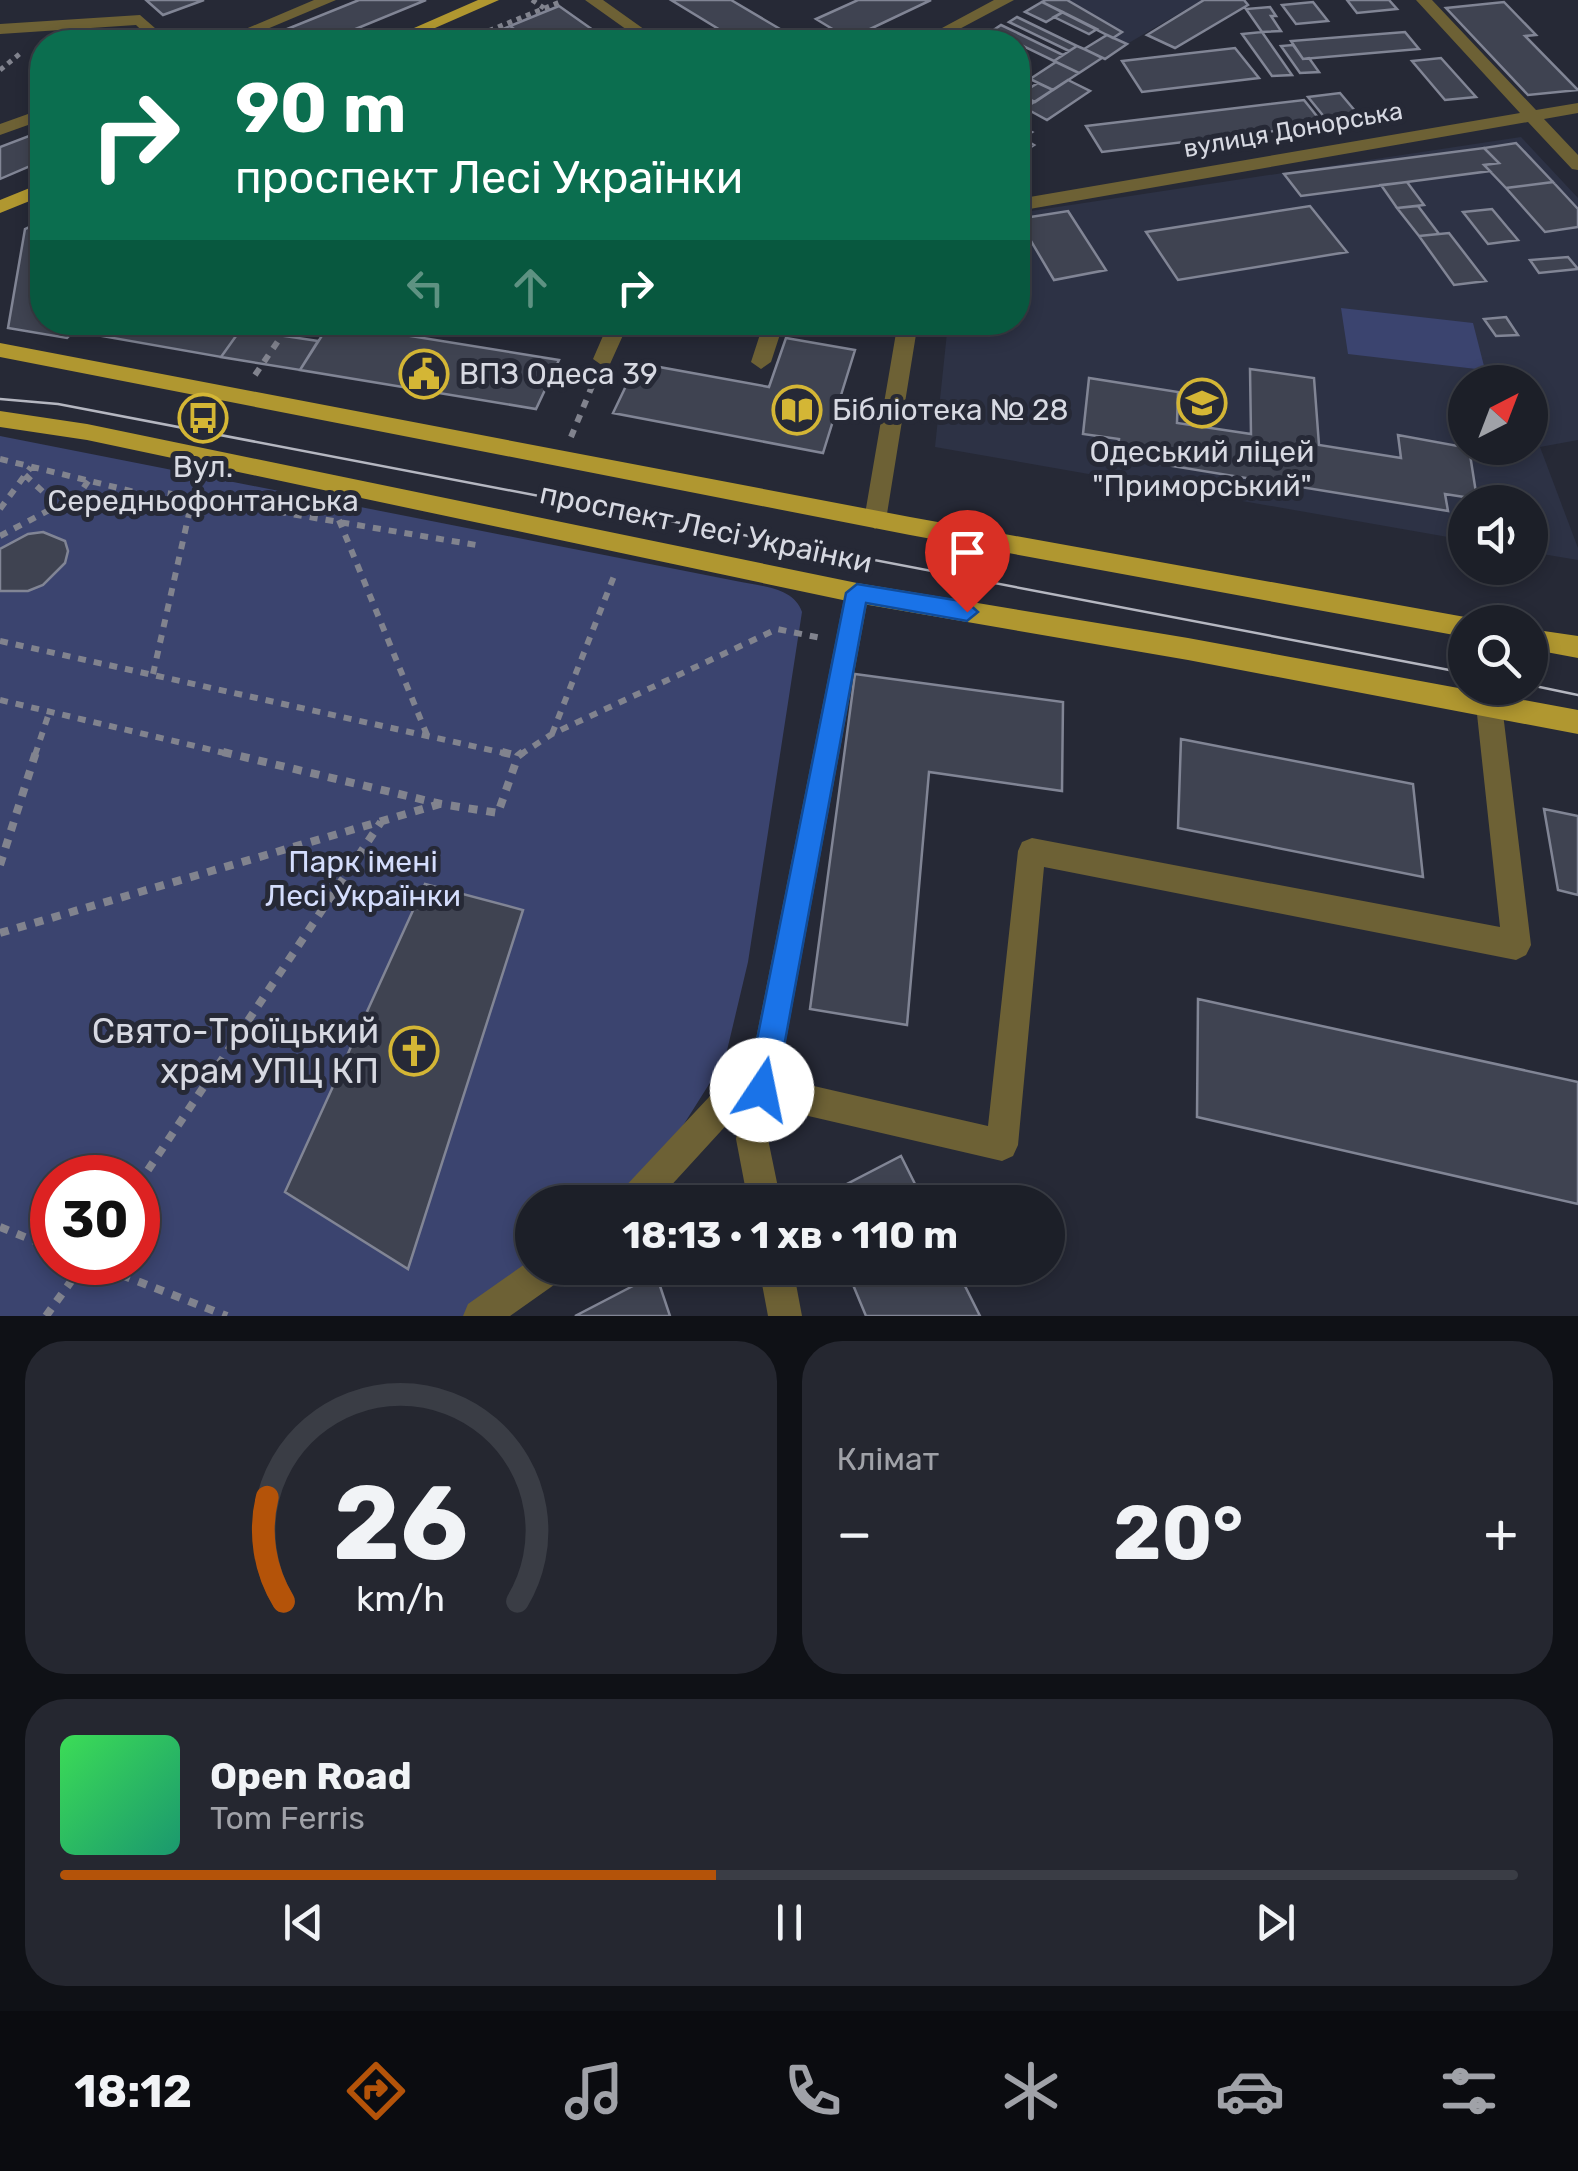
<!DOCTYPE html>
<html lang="uk">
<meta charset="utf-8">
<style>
:root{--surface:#1c1f28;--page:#252730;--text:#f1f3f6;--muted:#a0a2a8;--line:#3a3d45;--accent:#b45309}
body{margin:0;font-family:Rubik,sans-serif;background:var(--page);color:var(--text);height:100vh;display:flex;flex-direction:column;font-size:38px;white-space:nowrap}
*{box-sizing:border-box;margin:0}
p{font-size:32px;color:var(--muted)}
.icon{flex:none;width:55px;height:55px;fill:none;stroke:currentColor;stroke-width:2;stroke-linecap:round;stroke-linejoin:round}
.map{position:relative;height:1316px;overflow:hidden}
.drawer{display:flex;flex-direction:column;gap:25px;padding:25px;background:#0f1116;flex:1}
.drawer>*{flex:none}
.banner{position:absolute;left:30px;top:30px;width:1000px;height:305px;border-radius:40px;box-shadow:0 5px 15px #0003,0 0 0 2px var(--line);background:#0b6e4f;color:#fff;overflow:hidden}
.needle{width:65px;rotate:42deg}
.tools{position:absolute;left:1448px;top:365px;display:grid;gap:20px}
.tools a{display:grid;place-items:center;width:100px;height:100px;border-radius:50%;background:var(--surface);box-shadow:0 5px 15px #0003,0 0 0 2px var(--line);font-size:50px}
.speed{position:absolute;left:30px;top:1155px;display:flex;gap:20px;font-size:50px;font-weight:700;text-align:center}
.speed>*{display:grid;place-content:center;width:130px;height:130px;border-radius:50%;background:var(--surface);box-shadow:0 5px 15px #0003,0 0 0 2px var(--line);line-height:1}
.speed .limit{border:15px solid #d22;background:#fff;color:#111}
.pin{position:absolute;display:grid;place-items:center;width:85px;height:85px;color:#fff;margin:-102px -42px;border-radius:50% 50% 50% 0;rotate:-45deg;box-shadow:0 0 10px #0007}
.pin .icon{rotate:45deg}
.me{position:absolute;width:110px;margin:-55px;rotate:11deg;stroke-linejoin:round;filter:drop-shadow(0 0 8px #0008)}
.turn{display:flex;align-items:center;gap:35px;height:210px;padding:0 40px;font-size:45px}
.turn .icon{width:130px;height:130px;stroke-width:2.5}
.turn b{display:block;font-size:70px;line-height:85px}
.lanes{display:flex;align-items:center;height:95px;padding:0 40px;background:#0003;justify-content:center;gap:50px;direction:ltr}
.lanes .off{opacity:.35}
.big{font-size:75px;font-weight:700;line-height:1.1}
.drawer .tile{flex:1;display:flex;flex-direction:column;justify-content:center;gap:15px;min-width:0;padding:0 35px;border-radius:40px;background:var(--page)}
.drawer .dial{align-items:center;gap:0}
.dial svg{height:260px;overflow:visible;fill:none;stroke:var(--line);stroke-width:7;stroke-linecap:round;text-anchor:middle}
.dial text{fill:var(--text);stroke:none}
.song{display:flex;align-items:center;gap:30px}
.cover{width:120px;height:120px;border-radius:15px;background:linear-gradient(135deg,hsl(130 70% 55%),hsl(160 70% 35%))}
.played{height:10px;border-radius:5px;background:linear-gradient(90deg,var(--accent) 45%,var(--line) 45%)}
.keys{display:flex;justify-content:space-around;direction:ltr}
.heat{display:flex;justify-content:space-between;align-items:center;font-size:55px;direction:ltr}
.drawer .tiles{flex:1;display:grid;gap:25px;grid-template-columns:1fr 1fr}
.tile:last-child{grid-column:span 2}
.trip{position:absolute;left:515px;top:1185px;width:550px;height:100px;border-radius:50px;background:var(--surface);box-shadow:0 5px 15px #0003,0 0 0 2px var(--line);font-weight:700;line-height:100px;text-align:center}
.dock{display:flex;height:160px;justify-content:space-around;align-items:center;background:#0b0c10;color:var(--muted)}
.dock .icon{width:70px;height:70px}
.dock .active{color:var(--accent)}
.dock b{font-size:45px;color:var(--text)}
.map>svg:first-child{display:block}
.built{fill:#2d3245;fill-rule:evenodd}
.green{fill:#3b446f;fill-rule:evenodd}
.building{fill:#3f4351;stroke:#818595;stroke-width:2.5}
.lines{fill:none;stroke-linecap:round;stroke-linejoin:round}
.path-far2{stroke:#81838e;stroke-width:5;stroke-dasharray:5 5;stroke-linecap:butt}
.path-far1{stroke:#81838e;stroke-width:6;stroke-dasharray:8 8;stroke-linecap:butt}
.path{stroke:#81838e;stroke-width:8;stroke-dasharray:9 9;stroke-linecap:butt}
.minor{fill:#6d6135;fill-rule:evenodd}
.major{fill:#b09730;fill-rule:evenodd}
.tram{stroke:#b5b7c1;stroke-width:2.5}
.route{fill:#1a73e8;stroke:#114b97;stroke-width:2.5}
.labels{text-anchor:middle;stroke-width:10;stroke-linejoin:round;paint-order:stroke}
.far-street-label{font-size:25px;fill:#d7d9e2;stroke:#262936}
.poi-label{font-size:30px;fill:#d7d9e2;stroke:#262936;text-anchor:start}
.street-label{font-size:30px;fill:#d7d9e2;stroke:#262936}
.park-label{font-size:30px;fill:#d4ddfd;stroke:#262936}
.near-poi-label{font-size:35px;fill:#d7d9e2;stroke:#262936;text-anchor:end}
</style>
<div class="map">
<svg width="1578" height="1316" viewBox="0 0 1578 1316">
<rect width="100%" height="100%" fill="#262936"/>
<path class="built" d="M 1031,0 L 1202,0 L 1127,44 L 1040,0 Z
M 1521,137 L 1578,198 L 1578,440 L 1540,447 L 1578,548 L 1578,560 L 1530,552 L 1530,502 L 1465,502 L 1465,540 L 935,447 L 948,323 L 1018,322 L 1018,213 ZM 1465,382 L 1530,382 L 1530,448 L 1465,448 Z"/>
<path class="green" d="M 1341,308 L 1473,323 L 1485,370 L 1348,354 Z
M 0,436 L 736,581 C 759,586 794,587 802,612 L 748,962 L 725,1059 L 660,1162 L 614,1202 L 532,1202 L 532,1268 L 538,1268 L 469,1316 L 0,1316 ZM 52,1178 L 138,1178 L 138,1262 L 52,1262 Z"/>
<path class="building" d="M 146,0 L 204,0 L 163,15 Z
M 359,0 L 426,0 L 324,42 L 255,42 Z
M 671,0 L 731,0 L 802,42 L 740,42 Z
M 858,0 L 931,0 L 849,39 L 816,19 Z
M 1046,0 L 1067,0 L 1122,32 L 1113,38 L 1042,2 Z
M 1204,0 L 1244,0 L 1248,5 L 1175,48 L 1147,35 Z
M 1347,0 L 1389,0 L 1397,9 L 1357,13 Z
M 1042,2 L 1063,12 L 1046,22 L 1025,12 Z
M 1313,2 L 1328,21 L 1296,24 L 1282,5 Z
M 1504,2 L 1536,35 L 1525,36 L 1578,90 L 1528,95 L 1446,8 Z
M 559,6 L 610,42 L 546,39 L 532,42 L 510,26 Z
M 1270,7 L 1276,16 L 1271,16 L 1281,31 L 1262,32 L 1246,9 Z
M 1063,12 L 1097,29 L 1089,34 L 1054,17 Z
M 1017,17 L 1077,46 L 1069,51 L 1009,22 Z
M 1001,25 L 1063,55 L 1054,61 L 992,31 Z
M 510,26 L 532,42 L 491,42 L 484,37 Z
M 992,31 L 1016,42 L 974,41 Z
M 1262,32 L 1292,75 L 1272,76 L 1242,34 Z
M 1405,32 L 1419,49 L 1303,59 L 1291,41 Z
M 1107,35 L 1127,44 L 1105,59 L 1084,49 Z
M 1293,45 L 1303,59 L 1309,58 L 1319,72 L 1300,73 L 1281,46 Z
M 1077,46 L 1084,49 L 1102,58 L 1079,73 L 1054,61 Z
M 1235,48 L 1259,78 L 1142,92 L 1122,61 Z
M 1441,58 L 1476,97 L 1445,100 L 1412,61 Z
M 1056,62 L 1079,73 L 1053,90 L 1030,79 Z
M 1068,80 L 1090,91 L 1047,120 L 1025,108 Z
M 1038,83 L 1053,90 L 1035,102 L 1020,94 Z
M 1340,93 L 1367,125 L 1334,129 L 1308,97 Z
M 1304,100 L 1324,125 L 1102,152 L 1086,126 Z
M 1018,125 L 1032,132 L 1022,138 L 1034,145 L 1023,152 L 1018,149 Z
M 42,131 L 42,161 L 0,179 L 0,147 Z
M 1516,143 L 1553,182 L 1506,188 L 1484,165 L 1499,163 L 1484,148 Z
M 1484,148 L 1499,163 L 1484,165 L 1490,171 L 1301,196 L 1284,174 Z
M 1407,182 L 1424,205 L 1397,208 L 1381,185 Z
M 1553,182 L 1578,209 L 1578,227 L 1545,232 L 1506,188 Z
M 1310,206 L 1347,252 L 1178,280 L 1146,232 Z
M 1418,206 L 1439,234 L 1419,236 L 1397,208 Z
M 1492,209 L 1518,240 L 1488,244 L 1463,212 Z
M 1068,211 L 1106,270 L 1054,280 L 1018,219 Z
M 42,221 L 42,322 L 246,322 L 221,357 L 74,331 L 67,338 L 8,328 L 25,229 Z
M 1449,233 L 1486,281 L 1454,285 L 1419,236 Z
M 1568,257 L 1578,269 L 1539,273 L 1530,260 Z
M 1506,317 L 1518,335 L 1496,336 L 1484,319 Z
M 330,323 L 559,360 L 536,409 L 300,370 Z
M 241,329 L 278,335 L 318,341 L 300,370 L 221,357 Z
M 786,338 L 855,350 L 823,453 L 613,413 L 637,363 L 769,387 Z
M 1250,369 L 1314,378 L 1319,445 L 1401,458 L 1398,435 L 1469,448 L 1477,499 L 1445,494 L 1448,511 L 1117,457 L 1119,439 L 1083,434 L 1089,378 L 1178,392 L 1177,423 L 1251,434 Z
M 43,532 L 65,541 L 68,551 L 65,563 L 43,585 L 28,591 L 0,591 L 0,549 L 28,534 Z
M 855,674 L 1063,702 L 1062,791 L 929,772 L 907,1025 L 810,1009 Z
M 1181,739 L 1413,784 L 1423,877 L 1178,828 Z
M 1544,809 L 1578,816 L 1578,895 L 1558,890 Z
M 425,884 L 523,910 L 408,1269 L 285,1192 Z
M 1198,999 L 1578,1082 L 1578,1204 L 1197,1117 Z
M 901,1156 L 924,1202 L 820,1202 L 818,1199 Z
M 846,1268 L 956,1268 L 980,1316 L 866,1316 Z
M 656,1274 L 670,1316 L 575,1316 Z"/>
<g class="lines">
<path class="path-far2" d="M 532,0 L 544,8
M 461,42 L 560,2
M 0,70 L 22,52
M 288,327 L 291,322"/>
<path class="path-far1" d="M 255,375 L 289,325
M 571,437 L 595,379
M 0,459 L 135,492
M 25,475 L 58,506
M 75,501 L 88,481
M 0,509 L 31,467
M 339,520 L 427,735
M 0,536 L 53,508 L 83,500 L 166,493 L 476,545
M 0,641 L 513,755
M 153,674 L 193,496
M 0,700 L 233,755
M 552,734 L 616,571
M 35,755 L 50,710
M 520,755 L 552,734 L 777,629 L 821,638"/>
<path class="path" d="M 223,752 L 441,804 L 498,813 L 518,756 L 523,752
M 502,752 L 518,756
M 0,865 L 36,752
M 0,933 L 440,804
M 138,1185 L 381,822
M 0,1227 L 52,1248
M 88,1262 L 227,1316
M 46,1316 L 85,1262"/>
<path class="minor" d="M 314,0 L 336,0 L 236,42 L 215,42 Z
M 585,0 L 603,0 L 662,42 L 644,42 Z
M 994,0 L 1014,0 L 935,42 L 916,42 Z
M 1416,0 L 1432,0 L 1536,110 L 1578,103 L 1578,113 L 1544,119 L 1578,155 L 1578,170 L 1572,169 L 1528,122 L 1018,211 L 1018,199 L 1520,113 Z
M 140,15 L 171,42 L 154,42 L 136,25 L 0,34 L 0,24 Z
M 42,109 L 42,120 L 0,135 L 0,124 Z
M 609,322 L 629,322 L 610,364 L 603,366 L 593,359 Z
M 764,322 L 784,322 L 771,362 L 761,369 L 751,362 Z
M 864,322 L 918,322 L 886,520 L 875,529 L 864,520 L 896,333 L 867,327 Z
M 857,583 L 866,586 L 869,593 L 779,1078 L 988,1126 L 1018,851 L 1022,842 L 1032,838 L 1500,927 L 1476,705 L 1480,697 L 1489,694 L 1498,697 L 1502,705 L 1531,945 L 1526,955 L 1516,960 L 1044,867 L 1018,1145 L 1013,1156 L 1002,1161 L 774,1108 L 768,1139 L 781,1202 L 748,1202 L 736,1139 L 742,1108 L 656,1202 L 618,1202 L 622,1190 L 754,1049 L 845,593 L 848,586 Z
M 532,1259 L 532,1268 L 566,1268 L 561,1280 L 510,1316 L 463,1316 L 468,1304 Z
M 759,1268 L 793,1268 L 802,1316 L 768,1316 Z"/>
<path class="major" d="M 478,0 L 499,0 L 403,42 L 382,42 Z
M 42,183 L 42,196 L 0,213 L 0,200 Z
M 0,343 L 910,517 L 1465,617 L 1475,622 L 1465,622 L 1465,637 L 910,535 L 0,357 Z
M 0,411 L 87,424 L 857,583 L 1188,638 L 1578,710 L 1578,734 L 1188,660 L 857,603 L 87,440 L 0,427 Z
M 1530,629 L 1578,636 L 1578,658 L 1530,649 Z"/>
<path class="tram" d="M 0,399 L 58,404 L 1465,673
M 1530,685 L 1578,695"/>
</g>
<path class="route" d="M 857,584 L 967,602 L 978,612 L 967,621 L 866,603 L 776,1090 L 772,1100 L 762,1104 L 752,1100 L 747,1090 L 846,593 Z"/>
<defs>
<g id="civic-ring" transform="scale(2.5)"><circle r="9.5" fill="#262936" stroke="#d4b635" stroke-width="1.5"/><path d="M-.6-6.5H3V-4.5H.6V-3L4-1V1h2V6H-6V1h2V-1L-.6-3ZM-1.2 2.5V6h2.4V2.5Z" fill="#d4b635"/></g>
<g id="school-ring" transform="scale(2.5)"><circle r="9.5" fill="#262936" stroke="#d4b635" stroke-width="1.5"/><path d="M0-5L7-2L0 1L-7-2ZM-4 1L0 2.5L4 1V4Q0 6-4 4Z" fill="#d4b635"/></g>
<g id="library-ring" transform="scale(2.5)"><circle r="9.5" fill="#262936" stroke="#d4b635" stroke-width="1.5"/><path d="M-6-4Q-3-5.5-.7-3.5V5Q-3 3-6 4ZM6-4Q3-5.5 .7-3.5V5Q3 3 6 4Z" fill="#d4b635"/></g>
<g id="bus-ring" transform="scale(2.5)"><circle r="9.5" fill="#262936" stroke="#d4b635" stroke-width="1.5"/><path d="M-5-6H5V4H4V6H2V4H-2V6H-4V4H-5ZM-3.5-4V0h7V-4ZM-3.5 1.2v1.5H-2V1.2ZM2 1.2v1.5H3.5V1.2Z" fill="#d4b635"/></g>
<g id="church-ring" transform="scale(2.5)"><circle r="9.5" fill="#262936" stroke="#d4b635" stroke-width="1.5"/><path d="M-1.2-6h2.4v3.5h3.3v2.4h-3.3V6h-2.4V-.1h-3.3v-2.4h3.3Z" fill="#d4b635"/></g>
</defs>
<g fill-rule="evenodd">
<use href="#civic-ring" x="424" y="374"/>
<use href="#school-ring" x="1202" y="403"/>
<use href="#library-ring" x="797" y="410"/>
<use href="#bus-ring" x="203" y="418"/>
<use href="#church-ring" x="414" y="1051"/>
</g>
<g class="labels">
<g class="far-street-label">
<text transform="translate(1293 129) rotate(-10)" y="9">вулиця Донорська</text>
</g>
<g class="poi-label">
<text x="459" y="384">ВПЗ Одеса 39</text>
<text x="832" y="420">Бібліотека № 28</text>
<text x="1202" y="462" text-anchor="middle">Одеський ліцей<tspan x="1202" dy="34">"Приморський"</tspan></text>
<text x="203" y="477" text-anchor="middle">Вул.<tspan x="203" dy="34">Середньофонтанська</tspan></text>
</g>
<g class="street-label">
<text transform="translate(706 528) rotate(12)" y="10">проспект Лесі Українки</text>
</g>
<g class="park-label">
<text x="363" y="872">Парк імені<tspan x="363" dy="34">Лесі Українки</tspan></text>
</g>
<g class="near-poi-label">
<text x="379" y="1043">Свято-Троїцький<tspan x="379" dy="40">храм УПЦ КП</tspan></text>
</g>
</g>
</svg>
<div class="tools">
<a><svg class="needle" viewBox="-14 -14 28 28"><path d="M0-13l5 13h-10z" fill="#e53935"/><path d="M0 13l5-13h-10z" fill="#a0a2a8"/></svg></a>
<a><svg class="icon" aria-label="sound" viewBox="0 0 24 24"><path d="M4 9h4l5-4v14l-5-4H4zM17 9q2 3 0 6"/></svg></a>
<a><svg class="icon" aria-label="search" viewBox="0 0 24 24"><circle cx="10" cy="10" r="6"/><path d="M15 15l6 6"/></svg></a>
</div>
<div class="speed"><div class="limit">30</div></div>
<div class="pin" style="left:967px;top:612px;background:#d93025"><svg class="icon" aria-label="arrive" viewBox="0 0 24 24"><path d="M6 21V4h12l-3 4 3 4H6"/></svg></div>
<svg class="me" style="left:762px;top:1090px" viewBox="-20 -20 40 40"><circle r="19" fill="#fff"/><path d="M0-13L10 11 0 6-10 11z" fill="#1a73e8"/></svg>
<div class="trip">18:13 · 1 хв · 110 m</div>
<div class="banner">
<div class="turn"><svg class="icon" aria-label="right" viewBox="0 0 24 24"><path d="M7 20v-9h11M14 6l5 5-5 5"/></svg><div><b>90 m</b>проспект Лесі Українки</div></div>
<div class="lanes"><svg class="icon off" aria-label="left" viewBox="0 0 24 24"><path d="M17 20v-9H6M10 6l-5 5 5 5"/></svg><svg class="icon off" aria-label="ahead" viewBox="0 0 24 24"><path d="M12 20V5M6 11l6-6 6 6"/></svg><svg class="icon" aria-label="right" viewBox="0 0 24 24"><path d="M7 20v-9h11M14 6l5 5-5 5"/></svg></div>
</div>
</div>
<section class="drawer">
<div class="tiles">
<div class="tile dial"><svg viewBox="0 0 100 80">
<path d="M14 69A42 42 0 1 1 86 69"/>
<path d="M14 69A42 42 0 0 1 9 37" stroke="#b45309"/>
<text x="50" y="56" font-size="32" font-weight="700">26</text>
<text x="50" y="72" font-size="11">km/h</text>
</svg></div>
<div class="tile"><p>Клімат</p>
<div class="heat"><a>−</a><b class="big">20°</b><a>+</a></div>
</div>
<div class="tile">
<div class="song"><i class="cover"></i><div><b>Open Road</b><p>Tom Ferris</p></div></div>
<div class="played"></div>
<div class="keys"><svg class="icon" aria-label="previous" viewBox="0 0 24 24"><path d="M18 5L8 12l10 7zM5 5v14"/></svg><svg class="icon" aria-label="pause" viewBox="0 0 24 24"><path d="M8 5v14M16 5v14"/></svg><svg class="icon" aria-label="next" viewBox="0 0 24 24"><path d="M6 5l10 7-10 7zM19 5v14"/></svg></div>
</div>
</div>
</section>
<nav class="dock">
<b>18:12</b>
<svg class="icon active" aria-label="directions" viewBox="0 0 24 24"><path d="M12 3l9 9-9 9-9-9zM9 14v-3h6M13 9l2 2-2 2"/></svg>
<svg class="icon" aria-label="music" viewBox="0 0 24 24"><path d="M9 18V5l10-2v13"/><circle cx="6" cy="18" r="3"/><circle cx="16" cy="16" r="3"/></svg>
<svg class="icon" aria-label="phone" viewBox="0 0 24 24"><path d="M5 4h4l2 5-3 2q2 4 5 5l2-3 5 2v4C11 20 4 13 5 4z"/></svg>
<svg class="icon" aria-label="climate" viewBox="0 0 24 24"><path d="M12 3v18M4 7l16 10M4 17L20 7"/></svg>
<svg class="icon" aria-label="car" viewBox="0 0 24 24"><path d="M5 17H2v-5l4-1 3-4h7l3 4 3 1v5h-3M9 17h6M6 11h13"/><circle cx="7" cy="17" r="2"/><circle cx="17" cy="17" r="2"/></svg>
<svg class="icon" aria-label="filters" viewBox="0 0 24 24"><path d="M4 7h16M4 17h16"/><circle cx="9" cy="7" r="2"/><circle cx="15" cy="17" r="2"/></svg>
</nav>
